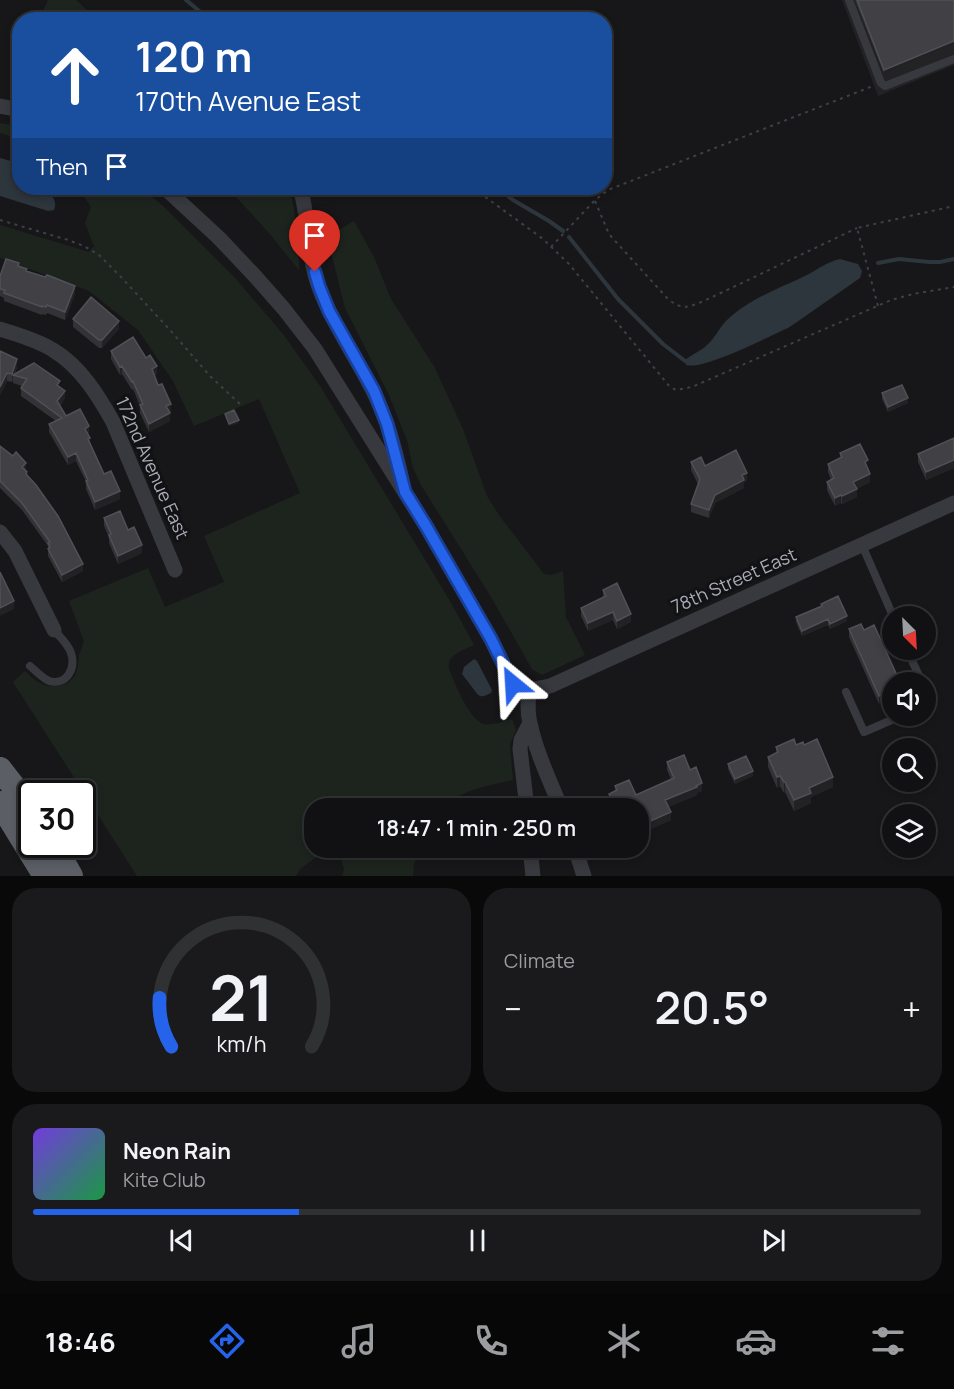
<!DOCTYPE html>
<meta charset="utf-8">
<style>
:root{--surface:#111113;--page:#1a1a1c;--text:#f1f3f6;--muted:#9c9da0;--line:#303133;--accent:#2563eb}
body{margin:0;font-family:Manrope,sans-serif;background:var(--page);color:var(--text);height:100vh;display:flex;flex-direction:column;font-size:22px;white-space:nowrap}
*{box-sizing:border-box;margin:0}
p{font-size:20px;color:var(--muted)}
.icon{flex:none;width:33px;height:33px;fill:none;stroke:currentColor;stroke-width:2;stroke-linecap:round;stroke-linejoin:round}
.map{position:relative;height:876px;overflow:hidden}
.drawer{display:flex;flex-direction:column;gap:12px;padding:12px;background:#09090a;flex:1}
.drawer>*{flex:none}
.hud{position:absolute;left:12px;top:12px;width:600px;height:183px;border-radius:24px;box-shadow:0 3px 9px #0003,0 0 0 2px var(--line);background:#1a4fa0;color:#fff;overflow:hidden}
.needle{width:39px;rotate:156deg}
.fabs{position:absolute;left:882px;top:606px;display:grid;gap:12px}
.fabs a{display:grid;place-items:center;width:54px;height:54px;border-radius:50%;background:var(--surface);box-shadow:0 3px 9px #0003,0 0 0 2px var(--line);font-size:30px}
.speed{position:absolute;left:18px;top:780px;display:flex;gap:12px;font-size:30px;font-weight:700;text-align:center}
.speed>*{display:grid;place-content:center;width:78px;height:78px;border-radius:50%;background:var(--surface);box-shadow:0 3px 9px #0003,0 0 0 2px var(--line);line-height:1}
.speed .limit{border:3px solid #111;border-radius:9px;background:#fff;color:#111}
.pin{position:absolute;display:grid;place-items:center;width:51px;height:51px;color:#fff;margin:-62px -26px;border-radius:50% 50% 50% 0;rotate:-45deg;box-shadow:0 0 6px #0007}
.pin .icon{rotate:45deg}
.me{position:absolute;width:66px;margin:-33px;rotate:333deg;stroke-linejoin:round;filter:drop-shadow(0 0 4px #0008)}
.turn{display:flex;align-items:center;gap:21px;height:126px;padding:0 24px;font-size:27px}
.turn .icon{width:78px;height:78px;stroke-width:2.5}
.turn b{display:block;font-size:42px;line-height:51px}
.then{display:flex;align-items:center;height:57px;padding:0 24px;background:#0003;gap:12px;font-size:22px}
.big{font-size:45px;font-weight:600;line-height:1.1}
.drawer .widget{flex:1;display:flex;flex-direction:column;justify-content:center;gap:9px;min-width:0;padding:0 21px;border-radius:24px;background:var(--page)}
.drawer .dial{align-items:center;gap:0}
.dial svg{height:156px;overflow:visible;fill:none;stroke:var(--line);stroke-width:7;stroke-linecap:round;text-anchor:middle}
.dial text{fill:var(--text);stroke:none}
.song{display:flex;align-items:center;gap:18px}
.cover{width:72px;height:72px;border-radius:9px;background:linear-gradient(135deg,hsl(260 70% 55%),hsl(140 70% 35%))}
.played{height:6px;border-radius:3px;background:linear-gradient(90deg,var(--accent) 30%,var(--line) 30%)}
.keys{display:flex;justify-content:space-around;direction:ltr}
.heat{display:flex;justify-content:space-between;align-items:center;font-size:33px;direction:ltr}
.drawer .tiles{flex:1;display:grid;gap:12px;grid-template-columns:1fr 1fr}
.widget:last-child{grid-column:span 2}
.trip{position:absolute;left:304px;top:798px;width:345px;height:60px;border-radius:24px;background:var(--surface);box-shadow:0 3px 9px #0003,0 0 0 2px var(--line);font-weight:600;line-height:60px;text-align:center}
.dock{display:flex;height:96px;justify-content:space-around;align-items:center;background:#070708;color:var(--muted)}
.dock .icon{width:42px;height:42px}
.dock .selected{color:var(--accent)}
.dock b{font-size:27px;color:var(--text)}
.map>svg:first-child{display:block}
.built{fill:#232326}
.green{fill:#1d241e}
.water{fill:#2d353d}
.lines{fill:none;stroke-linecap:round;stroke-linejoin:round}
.stream{stroke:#2d353d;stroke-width:4}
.path{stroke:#3e4045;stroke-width:2;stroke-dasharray:3 4.5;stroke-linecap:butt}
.service{stroke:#38393e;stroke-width:8}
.minor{stroke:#38393e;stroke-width:15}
.trunk{stroke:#5c5e66;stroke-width:24}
.wall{fill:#333337}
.shaded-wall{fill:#222225}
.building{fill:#404045;stroke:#505157;stroke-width:1.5}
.route-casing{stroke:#184099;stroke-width:15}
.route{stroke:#2563eb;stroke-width:10}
.labels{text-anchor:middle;stroke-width:6;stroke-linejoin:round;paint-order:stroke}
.street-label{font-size:18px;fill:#aaadb8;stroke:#121214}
</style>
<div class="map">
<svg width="954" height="876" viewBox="0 0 954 876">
<rect width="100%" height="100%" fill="#171719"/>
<path class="built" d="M 842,0 L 954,0 L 954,65 L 878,96 Z"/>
<path class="green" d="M 48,0 L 76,0 L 97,19 L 39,19 Z
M 0,123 L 19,126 L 19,139 L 0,133 Z
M 78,188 L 141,188 L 162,205 L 236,279 L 283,334 L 320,386 L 450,601 L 474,645 C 462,651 447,654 449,669 C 455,683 469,720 484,724 C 492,726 504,721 512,719 L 516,730 L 510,744 L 513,780 C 488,786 461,789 443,808 L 315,808 L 315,848 L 329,848 L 300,869 L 296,876 L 137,876 L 13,682 L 25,671 L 36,681 L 47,686 L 59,686 L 68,683 L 75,676 L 78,666 L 79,655 L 84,641 L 69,601 L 148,568 L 165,607 L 224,582 L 204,536 L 300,493 L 259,399 L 194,426 L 173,381 L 138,330 L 89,291 L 0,258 L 0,225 L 89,252 L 94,246 L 85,223 L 91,207 Z
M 228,188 L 289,188 C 297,215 298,242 299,270 L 268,232 Z
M 354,221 L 374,257 L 391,299 L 435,368 L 463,429 L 487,496 L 499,515 L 544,574 L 551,575 L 563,571 L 566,617 L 585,655 L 542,675 L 532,669 L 491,597 L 421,485 L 413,468 L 407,440 L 389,395 L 345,308 L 330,248 L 333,233 Z
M 338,848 L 422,848 L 414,864 L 413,876 L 342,876 L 344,869 Z"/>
<path class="water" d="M 0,158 L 11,161 L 19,166 L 20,188 L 45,188 C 51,195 58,200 54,210 L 48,211 L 0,196 Z
M 840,259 L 858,264 L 862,271 L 860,278 L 797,322 L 788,328 C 767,337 705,370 686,365 L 685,361 C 691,354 700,352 707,345 C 715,338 719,328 727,320 C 749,299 780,288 807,275 C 818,269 827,262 840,259 Z
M 474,659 L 477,661 L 492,690 L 491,693 C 486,695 483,698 478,695 L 462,674 L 464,667 Z"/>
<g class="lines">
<path class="stream" d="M 186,0 L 210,20
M 498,188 L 513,200 L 549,221 L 563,231
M 569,237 L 618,299 L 663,344 L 685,361 L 688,361
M 878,263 L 899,259 L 929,262 L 940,262 L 954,259"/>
<path class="path" d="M 473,188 L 543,239 L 569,264 L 670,387 L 676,390 L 692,387 L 891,300 L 913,294 L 954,287
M 595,201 L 609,234 L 617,243 L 668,299 C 683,311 688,307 704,301 L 857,228
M 0,220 L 68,240 L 84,246 L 99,255 L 121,277 L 170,330 L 210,376 L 242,406
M 551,247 L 595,200 L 608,190 L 873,86
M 878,306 L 857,228 L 954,206"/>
<path class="service" d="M 849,0 L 881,83 L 885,86 L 954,59
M 862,545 L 893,616
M 907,650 L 922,682
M 30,666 C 36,671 42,678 49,681 C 67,686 76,668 71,653 C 68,644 60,637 54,630
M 926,691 L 930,702 L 926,705
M 846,692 L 864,732 L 901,716"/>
<path class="minor" d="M 0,106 L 20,110
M 165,188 L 219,238 L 254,275 L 284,309 L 315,349 L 426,526 L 491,639 L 513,684 L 521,688 L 529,690 L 550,686 L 954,503
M 300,188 C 310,220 307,255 319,287 C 332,323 355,355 372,389 C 387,417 395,449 402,480
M 0,329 C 18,335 37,340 53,350 C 80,366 98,395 113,422 L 175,570
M 0,532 L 15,551 L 54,630
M 529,690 C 528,701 527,712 530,723 C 536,752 550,781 561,808
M 527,808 L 520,749 L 521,740 L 530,723
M 530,848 L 533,876
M 575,848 L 584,876"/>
<path class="trunk" d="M 0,769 L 32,810
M 0,803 L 45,876
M 53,844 L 71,876"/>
</g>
<path class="wall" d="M 855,0 L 954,0 L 884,73 Z
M 19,266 L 27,271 L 75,294 L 65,320 L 47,313 L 46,315 L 42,314 L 42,315 L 4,301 L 4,298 L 0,296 L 0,276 Z
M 73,319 L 119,329 L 102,348 L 99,348 L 73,327 Z
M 0,351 L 17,367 L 15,374 L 60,387 L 65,398 L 60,406 L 66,416 L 89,434 L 88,435 L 90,443 L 104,474 L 120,499 L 95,510 L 86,489 L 86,482 L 76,461 L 68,465 L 49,432 L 49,424 L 56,421 L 21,396 L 21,388 L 22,386 L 13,383 L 13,379 L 12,382 L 7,381 L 0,395 Z
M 111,351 L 146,358 L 157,374 L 154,376 L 171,412 L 169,413 L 170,421 L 149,432 L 140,413 L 140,406 L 133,389 L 132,390 L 122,374 L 120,375 L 111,359 Z
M 882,393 L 908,403 L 888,412 L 882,399 Z
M 954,438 L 954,468 L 926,480 L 918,462 L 918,454 Z
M 0,446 L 26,470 L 27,476 L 83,571 L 62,582 L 48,556 L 48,546 L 22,510 L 0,488 Z
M 840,453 L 868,468 L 870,482 L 856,489 L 857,497 L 842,504 L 841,503 L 835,506 L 827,490 L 827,482 L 831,480 L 828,472 L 828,464 L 840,458 Z
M 691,462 L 705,466 L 747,481 L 744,482 L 744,488 L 715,503 L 709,518 L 691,512 L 691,504 L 698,484 L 691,470 Z
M 104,518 L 128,530 L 142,553 L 118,564 L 109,543 L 109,538 L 104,526 Z
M 603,590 L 631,622 L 617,629 L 613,620 L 588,631 L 581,616 L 581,608 L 603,598 Z
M 821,604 L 847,621 L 830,629 L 828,625 L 802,636 L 796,622 L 796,617 L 821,606 Z
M 849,629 L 864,630 L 900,682 L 879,704 L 849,637 Z
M 804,745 L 833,787 L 811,797 L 811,803 L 794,811 L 785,792 L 784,793 L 780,786 L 777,788 L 768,767 L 768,757 L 776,753 L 776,747 Z
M 667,762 L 690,770 L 702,791 L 697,793 L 697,795 L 668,807 L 671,820 L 639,834 L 639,808 L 612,808 L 609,802 L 609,794 L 615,791 L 615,786 L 636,795 L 671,779 L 667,770 Z
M 728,764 L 753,776 L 735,784 L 728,769 Z"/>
<path class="shaded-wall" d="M 954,41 L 954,44 L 884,73 L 884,70 Z
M 75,286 L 75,294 L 65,320 L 65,312 Z
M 119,321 L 119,329 L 102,348 L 102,340 Z
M 17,359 L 17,367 L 14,375 L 13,375 L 12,382 L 12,374 Z
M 122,366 L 122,374 L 120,375 L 120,367 Z
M 157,366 L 157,374 L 152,377 L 152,369 Z
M 7,373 L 7,381 L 0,395 L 0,387 Z
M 65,391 L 65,398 L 57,409 L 57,401 Z
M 908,398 L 908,403 L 888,412 L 888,407 Z
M 171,404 L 171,412 L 166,414 L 166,406 Z
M 170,413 L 170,421 L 149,432 L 149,424 Z
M 239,420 L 239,423 L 229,426 L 229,424 Z
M 89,426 L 89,434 L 85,437 L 85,429 Z
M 76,453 L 76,461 L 68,465 L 68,457 Z
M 954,460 L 954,468 L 926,480 L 926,472 Z
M 26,463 L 26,470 L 22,474 L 22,467 Z
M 747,473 L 747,481 L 744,482 L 744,488 L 715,503 L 709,518 L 709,510 L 715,495 L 742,475 Z
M 870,474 L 870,482 L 853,490 L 853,482 Z
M 857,489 L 857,497 L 842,504 L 842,496 Z
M 120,491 L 120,499 L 95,510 L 95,502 Z
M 841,495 L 841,503 L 835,506 L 835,498 Z
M 142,545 L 142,553 L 118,564 L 118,556 Z
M 83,564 L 83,571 L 62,582 L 62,575 Z
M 14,601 L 14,609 L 0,616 L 0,608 Z
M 613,612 L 613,620 L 588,631 L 588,623 Z
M 631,614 L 631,622 L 617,629 L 617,621 Z
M 847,616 L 847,621 L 830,629 L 830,624 Z
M 828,619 L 828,625 L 802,636 L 802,631 Z
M 892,690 L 892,698 L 879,704 L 879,696 Z
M 753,771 L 753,776 L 735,784 L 735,779 Z
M 780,776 L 780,786 L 777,788 L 777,777 Z
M 833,777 L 833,787 L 811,797 L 811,803 L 794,811 L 794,800 L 809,788 Z
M 784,782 L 785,782 L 785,792 L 784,793 Z
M 702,783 L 702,791 L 697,793 L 697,795 L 665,808 L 665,800 Z
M 671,812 L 671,820 L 639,834 L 639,826 Z"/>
<path class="building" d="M 857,0 L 954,0 L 954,41 L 884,70 Z
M 6,259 L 19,263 L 18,266 L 27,269 L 26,271 L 45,277 L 47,275 L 75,286 L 65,312 L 47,305 L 46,307 L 42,306 L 42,307 L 4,293 L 5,290 L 0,289 L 0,276 Z
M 91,297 L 119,321 L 102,340 L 99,340 L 73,319 Z
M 133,337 L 146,358 L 150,355 L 157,366 L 152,369 L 158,385 L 162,384 L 171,404 L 166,406 L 170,413 L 149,424 L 140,405 L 143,404 L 133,381 L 132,382 L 122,366 L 120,367 L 111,351 Z
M 0,351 L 17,359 L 12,374 L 7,373 L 0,387 Z
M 34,363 L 60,381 L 57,385 L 65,391 L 57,401 L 66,416 L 80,409 L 89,426 L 85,429 L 90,438 L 88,439 L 104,474 L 111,471 L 120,491 L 95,502 L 86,481 L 88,480 L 76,453 L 68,457 L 49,424 L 62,418 L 21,388 L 27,379 L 13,375 Z
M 902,385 L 908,398 L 888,407 L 882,393 Z
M 234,410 L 239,420 L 229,424 L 225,414 Z
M 954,438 L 954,460 L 926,472 L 918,454 Z
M 860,444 L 868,460 L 865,462 L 870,474 L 853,482 L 857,489 L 842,496 L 841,495 L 835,498 L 827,482 L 834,478 L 828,464 L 842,457 L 840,453 Z
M 0,446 L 13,456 L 16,452 L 26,463 L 22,467 L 27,472 L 26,474 L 36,485 L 58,516 L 83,564 L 62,575 L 48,549 L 50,547 L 48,543 L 50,542 L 22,503 L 0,481 Z
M 736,450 L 747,473 L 742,475 L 744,480 L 715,495 L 709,510 L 691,504 L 700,479 L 691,462 L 701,457 L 705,466 Z
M 120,511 L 128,530 L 134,527 L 142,545 L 118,556 L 109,535 L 111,534 L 104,518 Z
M 0,572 L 14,601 L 0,608 Z
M 617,583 L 631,614 L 617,621 L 613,612 L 588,623 L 581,608 L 606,596 L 603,590 Z
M 838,596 L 847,616 L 830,624 L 828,619 L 802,631 L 796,617 L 822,606 L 821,604 Z
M 861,624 L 864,630 L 874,625 L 900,682 L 892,682 L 892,690 L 879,696 L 849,629 Z
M 794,739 L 796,745 L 803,742 L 804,745 L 817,739 L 833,777 L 809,788 L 811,793 L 794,800 L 785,782 L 784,782 L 780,776 L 777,777 L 768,757 L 778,752 L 776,747 Z
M 684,755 L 690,770 L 696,767 L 702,783 L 696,786 L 697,787 L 665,800 L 671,812 L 639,826 L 639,808 L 615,808 L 609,794 L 617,790 L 615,786 L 629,780 L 636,795 L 674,778 L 667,762 Z
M 746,756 L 753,771 L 735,779 L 728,764 Z"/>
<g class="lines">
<g class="route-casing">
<path id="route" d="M 315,272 L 319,286 L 329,311 L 374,391 L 387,424 L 405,492 L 426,526 L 491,639 L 513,684"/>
</g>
<use href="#route" class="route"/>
</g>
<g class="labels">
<g class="street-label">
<text transform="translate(152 468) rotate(66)" y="6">172nd Avenue East</text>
<text transform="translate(734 581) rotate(-24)" y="6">78th Street East</text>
</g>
</g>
</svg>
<div class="fabs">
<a><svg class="needle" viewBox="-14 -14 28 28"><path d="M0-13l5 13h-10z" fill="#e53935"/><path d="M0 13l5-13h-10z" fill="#9c9da0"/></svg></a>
<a><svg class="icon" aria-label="sound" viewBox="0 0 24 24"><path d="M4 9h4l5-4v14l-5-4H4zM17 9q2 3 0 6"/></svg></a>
<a><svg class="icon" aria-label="search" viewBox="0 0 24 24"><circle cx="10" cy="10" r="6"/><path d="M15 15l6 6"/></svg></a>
<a><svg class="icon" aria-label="layers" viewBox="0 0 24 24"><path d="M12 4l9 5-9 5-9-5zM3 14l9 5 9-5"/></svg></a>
</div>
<div class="speed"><div class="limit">30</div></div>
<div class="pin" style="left:315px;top:272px;background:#d93025"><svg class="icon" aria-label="arrive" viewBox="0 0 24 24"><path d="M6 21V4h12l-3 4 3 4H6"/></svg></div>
<svg class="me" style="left:513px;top:684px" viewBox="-20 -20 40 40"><path d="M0-17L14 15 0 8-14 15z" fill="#2563eb" stroke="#fff" stroke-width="4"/></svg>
<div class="trip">18:47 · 1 min · 250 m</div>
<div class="hud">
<div class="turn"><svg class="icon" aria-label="ahead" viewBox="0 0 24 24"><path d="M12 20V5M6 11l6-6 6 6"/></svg><div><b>120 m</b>170th Avenue East</div></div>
<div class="then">Then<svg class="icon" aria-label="arrive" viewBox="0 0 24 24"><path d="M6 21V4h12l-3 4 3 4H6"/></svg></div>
</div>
</div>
<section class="drawer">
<div class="tiles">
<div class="widget dial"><svg viewBox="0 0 100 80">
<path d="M14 69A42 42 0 1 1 86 69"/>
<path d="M14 69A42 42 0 0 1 8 44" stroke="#2563eb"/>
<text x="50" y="56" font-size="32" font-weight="700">21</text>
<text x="50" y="72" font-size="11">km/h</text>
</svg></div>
<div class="widget"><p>Climate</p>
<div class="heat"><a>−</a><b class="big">20.5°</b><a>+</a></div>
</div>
<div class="widget">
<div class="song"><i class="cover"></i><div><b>Neon Rain</b><p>Kite Club</p></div></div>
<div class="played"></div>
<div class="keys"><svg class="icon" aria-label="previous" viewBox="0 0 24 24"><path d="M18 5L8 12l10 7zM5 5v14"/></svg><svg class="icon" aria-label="pause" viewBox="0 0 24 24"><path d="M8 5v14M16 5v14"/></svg><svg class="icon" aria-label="next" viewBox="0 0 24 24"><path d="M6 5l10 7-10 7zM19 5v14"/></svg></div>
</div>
</div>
</section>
<nav class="dock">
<b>18:46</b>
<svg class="icon selected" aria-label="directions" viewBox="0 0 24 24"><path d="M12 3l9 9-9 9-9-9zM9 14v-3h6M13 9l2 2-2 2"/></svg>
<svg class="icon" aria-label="music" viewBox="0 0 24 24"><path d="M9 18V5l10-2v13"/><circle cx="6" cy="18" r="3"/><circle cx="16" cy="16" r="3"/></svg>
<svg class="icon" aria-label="phone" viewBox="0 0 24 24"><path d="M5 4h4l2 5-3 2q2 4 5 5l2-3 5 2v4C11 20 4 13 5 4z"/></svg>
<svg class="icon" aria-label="climate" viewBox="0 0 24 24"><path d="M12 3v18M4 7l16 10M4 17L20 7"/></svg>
<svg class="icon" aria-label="car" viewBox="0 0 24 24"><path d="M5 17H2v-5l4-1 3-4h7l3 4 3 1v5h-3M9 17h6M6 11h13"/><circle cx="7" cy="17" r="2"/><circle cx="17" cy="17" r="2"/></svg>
<svg class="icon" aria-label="filters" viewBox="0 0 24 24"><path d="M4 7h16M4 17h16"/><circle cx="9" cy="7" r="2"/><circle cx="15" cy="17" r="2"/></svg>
</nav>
